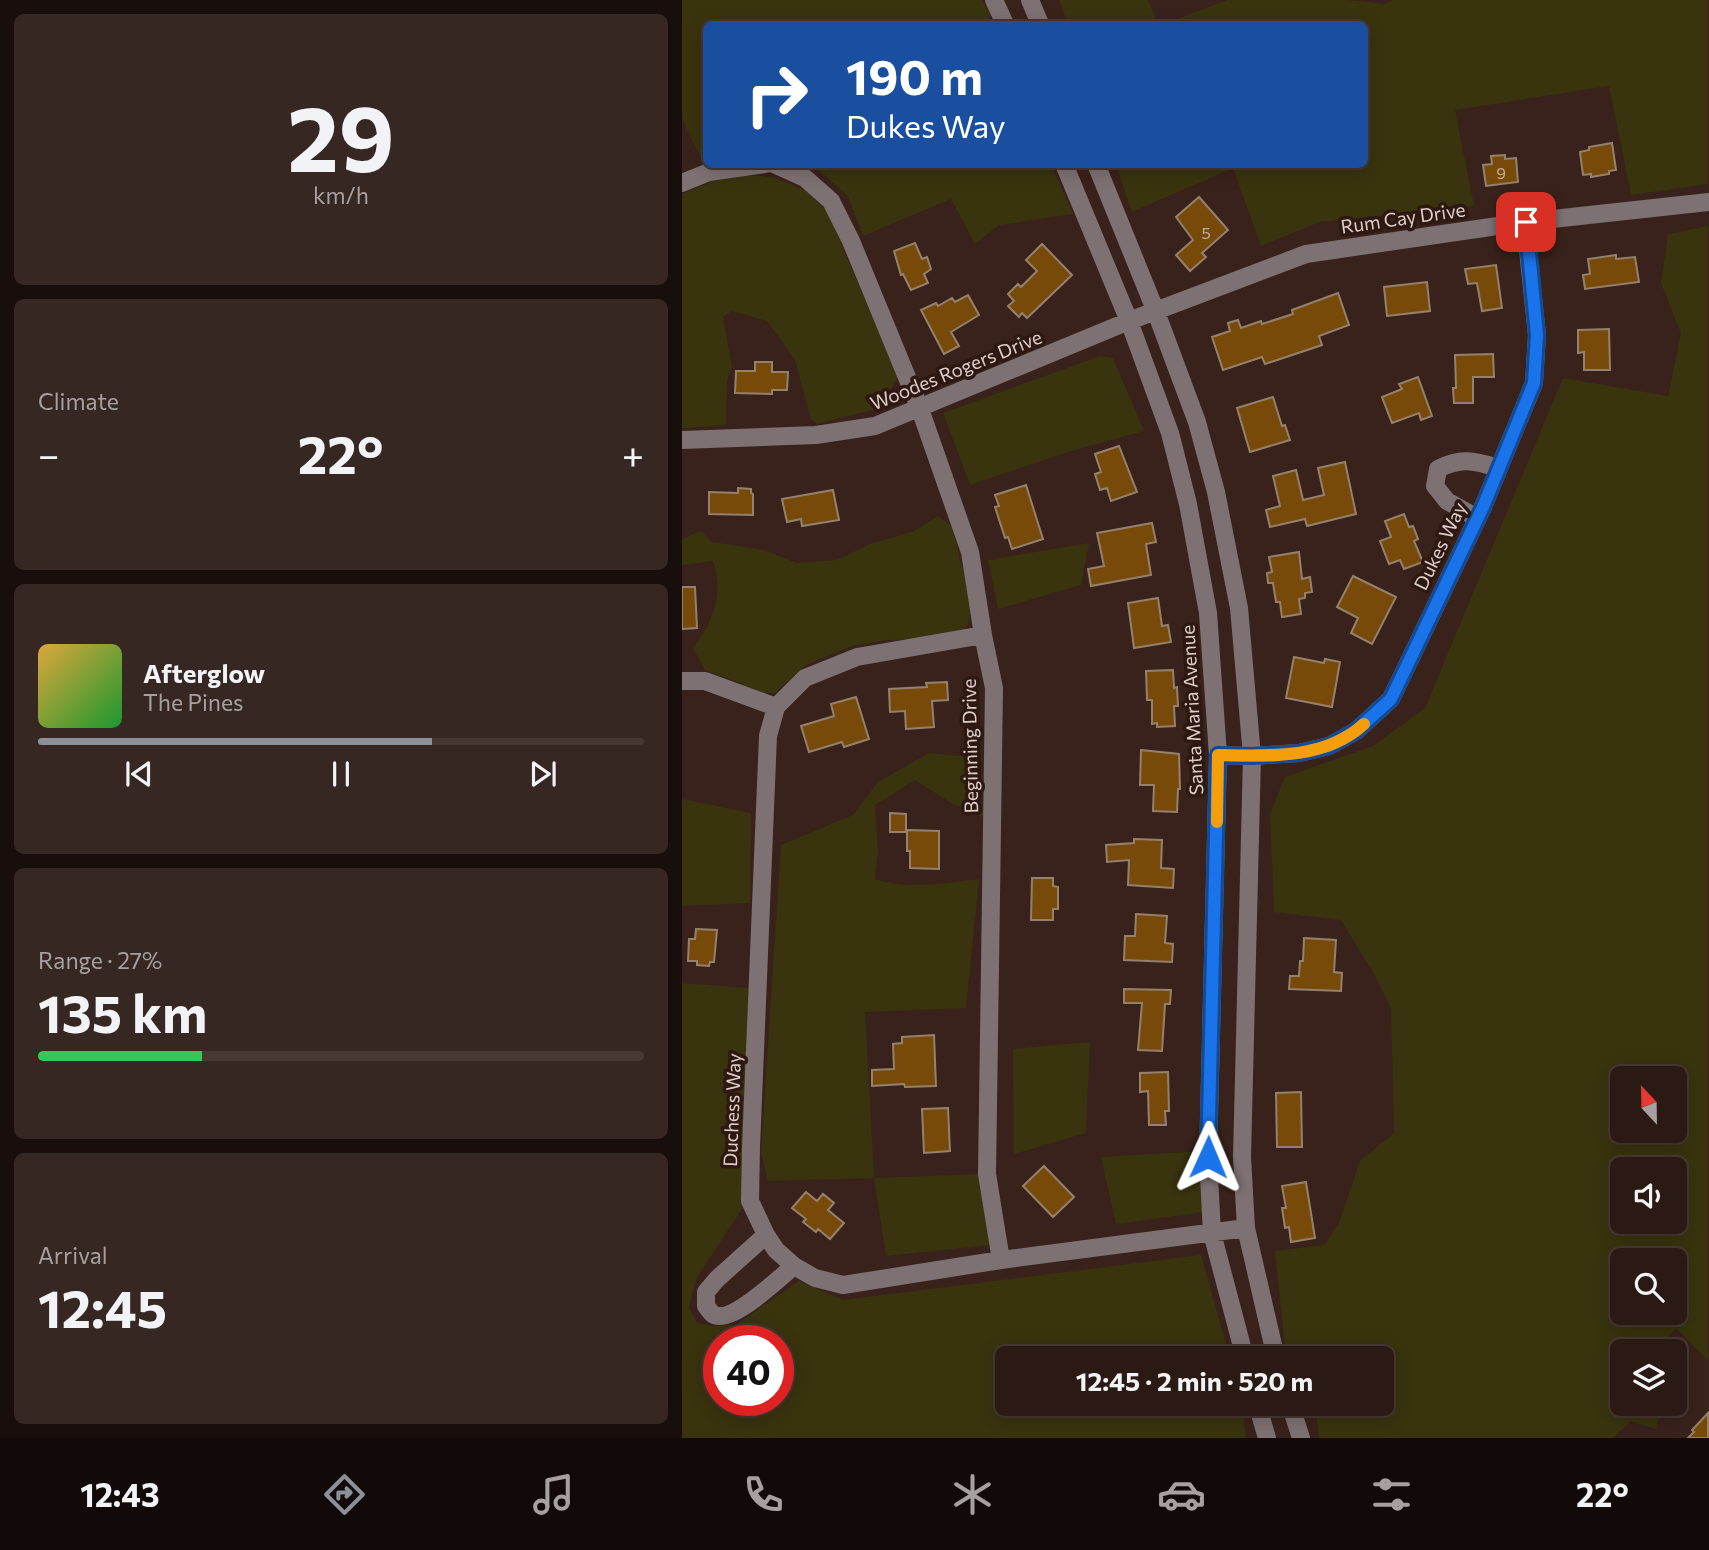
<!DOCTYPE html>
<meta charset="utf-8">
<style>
:root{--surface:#2b1a14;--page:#372722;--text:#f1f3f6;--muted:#a6a1a0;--line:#473834;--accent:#8c9099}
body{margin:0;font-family:Commissioner,sans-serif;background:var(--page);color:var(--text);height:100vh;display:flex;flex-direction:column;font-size:26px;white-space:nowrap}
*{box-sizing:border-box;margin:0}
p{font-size:23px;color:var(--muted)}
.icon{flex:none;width:38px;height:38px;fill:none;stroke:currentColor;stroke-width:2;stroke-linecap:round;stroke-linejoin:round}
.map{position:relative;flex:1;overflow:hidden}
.details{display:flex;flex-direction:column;gap:14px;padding:14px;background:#180e0b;width:682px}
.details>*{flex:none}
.guide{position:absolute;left:21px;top:21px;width:665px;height:147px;border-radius:10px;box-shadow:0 4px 18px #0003,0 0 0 2px var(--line);background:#1a4fa0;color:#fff;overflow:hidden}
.needle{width:46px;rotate:338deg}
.tools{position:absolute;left:928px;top:1066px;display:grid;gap:14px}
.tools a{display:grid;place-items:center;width:77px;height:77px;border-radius:10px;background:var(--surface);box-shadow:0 4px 18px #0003,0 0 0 2px var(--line);font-size:35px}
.speed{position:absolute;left:21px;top:1325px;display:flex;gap:14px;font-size:35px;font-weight:700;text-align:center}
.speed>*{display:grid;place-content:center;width:91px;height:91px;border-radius:50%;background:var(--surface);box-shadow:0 4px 18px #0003,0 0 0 2px var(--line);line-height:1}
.speed .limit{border:10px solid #d22;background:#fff;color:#111}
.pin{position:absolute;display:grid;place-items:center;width:60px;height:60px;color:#fff;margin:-30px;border-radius:14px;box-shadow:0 4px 10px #0006}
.me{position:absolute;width:77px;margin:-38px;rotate:1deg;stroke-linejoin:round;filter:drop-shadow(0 0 5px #0008)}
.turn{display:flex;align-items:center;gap:24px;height:147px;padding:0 28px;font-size:32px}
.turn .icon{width:91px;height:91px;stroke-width:2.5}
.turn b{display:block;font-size:49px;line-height:60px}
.big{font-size:52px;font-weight:700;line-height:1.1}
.details .card{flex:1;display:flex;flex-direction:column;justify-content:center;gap:10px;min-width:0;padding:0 24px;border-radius:10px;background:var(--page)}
.details .dial{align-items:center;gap:0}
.dial b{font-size:91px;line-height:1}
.song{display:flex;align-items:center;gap:21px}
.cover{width:84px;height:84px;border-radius:10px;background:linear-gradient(135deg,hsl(40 70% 55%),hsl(130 70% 35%))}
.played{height:7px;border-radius:4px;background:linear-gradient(90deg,var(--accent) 65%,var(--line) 65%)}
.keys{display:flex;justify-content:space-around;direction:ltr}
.heat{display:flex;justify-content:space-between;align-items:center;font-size:38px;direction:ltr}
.charge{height:10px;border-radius:5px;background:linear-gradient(90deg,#34c759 27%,var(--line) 0)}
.trip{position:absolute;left:313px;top:1346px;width:399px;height:70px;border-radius:10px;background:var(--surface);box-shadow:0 4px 18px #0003,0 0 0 2px var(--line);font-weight:700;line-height:70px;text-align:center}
.tabs{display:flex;height:112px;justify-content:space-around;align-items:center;background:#110a08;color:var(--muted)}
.tabs .icon{width:49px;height:49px}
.tabs .on{color:var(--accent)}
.tabs b{font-size:32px;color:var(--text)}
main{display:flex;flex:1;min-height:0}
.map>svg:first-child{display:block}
.green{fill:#39330e;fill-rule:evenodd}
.building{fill:#774a09;stroke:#94816d;stroke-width:2}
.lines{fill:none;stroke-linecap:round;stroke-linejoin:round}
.minor{stroke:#7e7173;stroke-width:18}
.route-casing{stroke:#114b97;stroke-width:18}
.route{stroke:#1a73e8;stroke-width:12}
.slow{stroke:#f59e0b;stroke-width:12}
.labels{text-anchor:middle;stroke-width:7;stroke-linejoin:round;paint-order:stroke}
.number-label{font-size:16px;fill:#c4ad9a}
.street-label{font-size:19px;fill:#dececa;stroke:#2e1812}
</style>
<main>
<section class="details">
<div class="card dial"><b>29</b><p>km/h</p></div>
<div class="card"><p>Climate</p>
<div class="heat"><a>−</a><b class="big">22°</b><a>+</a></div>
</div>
<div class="card">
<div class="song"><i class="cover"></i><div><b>Afterglow</b><p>The Pines</p></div></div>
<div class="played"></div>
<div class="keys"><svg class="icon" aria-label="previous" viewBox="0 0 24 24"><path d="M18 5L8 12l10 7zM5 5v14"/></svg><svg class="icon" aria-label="pause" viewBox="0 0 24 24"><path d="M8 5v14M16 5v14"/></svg><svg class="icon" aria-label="next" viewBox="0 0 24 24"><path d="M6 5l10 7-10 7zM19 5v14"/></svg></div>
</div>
<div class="card"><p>Range · 27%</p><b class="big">135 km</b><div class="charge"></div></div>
<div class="card"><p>Arrival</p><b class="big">12:45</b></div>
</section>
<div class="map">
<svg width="1027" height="1438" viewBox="0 0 1027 1438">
<rect width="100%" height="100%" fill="#39221b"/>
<path class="green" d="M 0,0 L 300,0 L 307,12 L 310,24 L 24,24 L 24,159 L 20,161 L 0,118 Z
M 377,0 L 466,0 L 476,24 L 386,24 Z
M 545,0 L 665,0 L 703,4 L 711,0 L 1026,0 L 1026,184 L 949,195 L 927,86 L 773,110 L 792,206 L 638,222 L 579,246 L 551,168 L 450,212 L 434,165 L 682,164 L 682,24 L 482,24 Z
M 131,165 L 369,165 L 391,214 L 317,225 L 293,244 L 269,199 L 181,236 L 166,196 Z
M 65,175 L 91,177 L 123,190 L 145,211 L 216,377 L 197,408 L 135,424 L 129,419 L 113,360 L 85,321 L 50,311 L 41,317 L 50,367 L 45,380 L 44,425 L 0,428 L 0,194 L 32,181 Z
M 1026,226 L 1026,1361 L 994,1328 L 974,1351 L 940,1351 L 940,1404 L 969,1404 L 978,1413 L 974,1429 L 949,1421 L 931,1438 L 637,1438 L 633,1404 L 700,1404 L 700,1358 L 604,1358 L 593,1251 L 643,1245 L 658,1220 L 678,1161 L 712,1133 L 709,1008 L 692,974 L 659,920 L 592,912 L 588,814 L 603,777 L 691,746 L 743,708 L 881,378 L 986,396 L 999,333 L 979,283 L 986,234 ZM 940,1078 L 992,1078 L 992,1130 L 940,1130 ZM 940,1169 L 992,1169 L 992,1222 L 940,1222 ZM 940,1260 L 992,1260 L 992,1312 L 940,1312 Z
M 418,356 L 431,358 L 462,431 L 386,452 L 288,485 L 261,413 Z
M 256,516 L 269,526 L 276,547 L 277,559 L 286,580 L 284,586 L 290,602 L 286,625 L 282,630 L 253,639 L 205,640 L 170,646 L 124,665 L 93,693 L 69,693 L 61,684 L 23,670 L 11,648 C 32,621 42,594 31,561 L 0,565 L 0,540 L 8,535 L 19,531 L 30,542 L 82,550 L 115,563 L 155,560 L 188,544 L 232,531 Z
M 407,543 L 399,585 L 316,609 L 306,560 Z
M 300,750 L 292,784 L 303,818 L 269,803 L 233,780 L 193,805 L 196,850 L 193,879 C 225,890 264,883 297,879 L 284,1008 L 183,1012 L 192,1178 L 299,1174 L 308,1245 L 204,1256 L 192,1178 L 86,1181 L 79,1153 L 99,845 L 171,815 L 196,782 L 247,753 L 277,756 Z
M 0,799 L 69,813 L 68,903 L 0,906 Z
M 0,983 L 66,988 L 62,1206 L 14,1279 L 7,1307 L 15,1323 L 31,1326 L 54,1325 L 117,1281 L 161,1300 L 519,1255 L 548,1358 L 326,1358 L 326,1404 L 560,1404 L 564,1438 L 0,1438 ZM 37,1340 L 96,1340 L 96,1400 L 37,1400 Z
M 408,1042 L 404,1133 L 332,1154 L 331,1049 Z
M 520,1151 L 523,1212 L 434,1224 L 419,1157 Z"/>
<path class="building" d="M 930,143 L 934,170 L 927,171 L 927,174 L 909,177 L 909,174 L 901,175 L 898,152 L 907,150 L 907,147 Z
M 823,155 L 823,159 L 834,158 L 836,182 L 804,186 L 801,165 L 810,164 L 809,156 Z
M 517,197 L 546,230 L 520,253 L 524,257 L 508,271 L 494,255 L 511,240 L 494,217 Z
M 233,243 L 240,259 L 245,257 L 249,269 L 242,274 L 246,283 L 229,290 L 221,274 L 219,275 L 212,251 Z
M 360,244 L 390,275 L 345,318 L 340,313 L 337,317 L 326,306 L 332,301 L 326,294 L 336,284 L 339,287 L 355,271 L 344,260 Z
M 934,255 L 934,259 L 953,257 L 957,282 L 903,289 L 901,275 L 908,274 L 906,259 Z
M 814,265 L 820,308 L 800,311 L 795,283 L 786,284 L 783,269 Z
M 745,282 L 748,311 L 705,316 L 702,287 Z
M 656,293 L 667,325 L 637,336 L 640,345 L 583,364 L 580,357 L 541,370 L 530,337 L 548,331 L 546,323 L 556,320 L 559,328 L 579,321 L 580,324 L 611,314 L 610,310 Z
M 286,295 L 297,315 L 269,332 L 277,346 L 262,354 L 239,310 L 254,303 L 256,306 L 270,298 L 273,302 Z
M 927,329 L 928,370 L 902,370 L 902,352 L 896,353 L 896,330 Z
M 811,354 L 812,377 L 791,377 L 791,403 L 772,403 L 771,388 L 774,388 L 773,355 Z
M 73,362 L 90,362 L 90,372 L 106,372 L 105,390 L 90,390 L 90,394 L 53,393 L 54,371 L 73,371 Z
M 736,377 L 750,416 L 739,420 L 737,413 L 710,423 L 700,397 L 720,389 L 717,384 Z
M 591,397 L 600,426 L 603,425 L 608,440 L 568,452 L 555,408 Z
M 437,446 L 455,492 L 429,501 L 425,488 L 418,490 L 413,474 L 419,472 L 413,454 Z
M 663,462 L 674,514 L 625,526 L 623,519 L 588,527 L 584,510 L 598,506 L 591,476 L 614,470 L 621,500 L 642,495 L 636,468 Z
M 344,485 L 361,539 L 330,549 L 326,537 L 323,538 L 313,507 L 317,506 L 313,495 Z
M 56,488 L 69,489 L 69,493 L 71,494 L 71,515 L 27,514 L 27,492 L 56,493 Z
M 151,490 L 157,520 L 120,526 L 119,519 L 105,522 L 100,499 Z
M 722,514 L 727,527 L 731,526 L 736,539 L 732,541 L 741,562 L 722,569 L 718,560 L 707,564 L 698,541 L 709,537 L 703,521 Z
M 470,523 L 474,542 L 464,544 L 469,575 L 409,586 L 406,569 L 422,566 L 415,533 Z
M 617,552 L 620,579 L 628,577 L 630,592 L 623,593 L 623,598 L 617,599 L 619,614 L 600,617 L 598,602 L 594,602 L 591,583 L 586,583 L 585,573 L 590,572 L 587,557 Z
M 671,576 L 714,597 L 690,644 L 669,633 L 676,618 L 655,607 Z
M 0,587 L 13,587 L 15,628 L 0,629 Z
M 476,598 L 480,626 L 486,625 L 489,642 L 452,648 L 446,603 Z
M 612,657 L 642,663 L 643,659 L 658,662 L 650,707 L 604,698 Z
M 491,670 L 492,688 L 495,687 L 496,706 L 492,706 L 493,726 L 475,727 L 475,723 L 470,724 L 470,700 L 465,700 L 464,671 Z
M 265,682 L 266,700 L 250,701 L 252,727 L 224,729 L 223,711 L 208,712 L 207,689 L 245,687 L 244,683 Z
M 174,697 L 187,739 L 162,747 L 160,742 L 127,752 L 119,726 L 152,716 L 149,704 Z
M 459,750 L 497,754 L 498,789 L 496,789 L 495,812 L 471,811 L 472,785 L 458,785 Z
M 208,813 L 224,814 L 224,832 L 208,832 Z
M 225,830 L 257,831 L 257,869 L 228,868 L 228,851 L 225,851 Z
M 452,839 L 480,840 L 479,868 L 492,869 L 491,888 L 446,885 L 447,860 L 425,862 L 424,845 L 452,843 Z
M 350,878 L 371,878 L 371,886 L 376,887 L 376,909 L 371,909 L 371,920 L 349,920 Z
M 454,914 L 485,916 L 483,943 L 491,944 L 490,962 L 442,960 L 443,936 L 453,936 Z
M 14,929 L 35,930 L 32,962 L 28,962 L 27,966 L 15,965 L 15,961 L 6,961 L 7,939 L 13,939 Z
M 622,938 L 654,940 L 652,972 L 660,973 L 659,991 L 607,989 L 608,976 L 617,976 L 618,961 L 621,961 Z
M 442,989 L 489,990 L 488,1004 L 483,1004 L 480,1051 L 456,1050 L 460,1003 L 442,1003 Z
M 252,1035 L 254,1086 L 223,1087 L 222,1084 L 190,1086 L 190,1070 L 212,1069 L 211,1044 L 220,1043 L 220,1037 Z
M 486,1072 L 487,1111 L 483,1111 L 484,1125 L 467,1125 L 466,1091 L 458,1092 L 458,1073 Z
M 619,1092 L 620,1147 L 595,1147 L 594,1093 Z
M 266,1108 L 268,1151 L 242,1153 L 240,1109 Z
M 362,1166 L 392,1197 L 371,1217 L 341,1186 Z
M 624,1182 L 633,1238 L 609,1242 L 607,1227 L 603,1228 L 600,1208 L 604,1208 L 600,1186 Z
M 124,1192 L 135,1201 L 141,1194 L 152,1203 L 146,1210 L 162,1223 L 148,1239 L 136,1229 L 134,1232 L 121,1222 L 124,1219 L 110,1208 Z
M 1026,1413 L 1026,1438 L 1006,1438 L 1012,1432 L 1010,1430 Z"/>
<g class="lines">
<path class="minor" d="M 312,0 L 323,24
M 348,0 L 358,24
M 92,164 L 123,178 L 149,201 L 169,241 L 238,409 L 288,552 L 301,635 L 312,688 L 305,1174 L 319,1260
M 382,164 L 447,321 L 488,433 L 506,504 L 526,613 L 536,755 L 526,1157 L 530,1233 L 563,1358
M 414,164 L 474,312 L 515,422 L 534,492 L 557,608 L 570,756 L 560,1157 L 564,1228 L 594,1358
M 0,183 L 27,172 L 83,164
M 0,440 L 134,435 L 193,426 L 447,321 L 624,254 L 843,222 L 1027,202
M 795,518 L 765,501 L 753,486 L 756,469 C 779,457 792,461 817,468
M 301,635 L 175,657 L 123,678 L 94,707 L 86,736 L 69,1147 L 68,1201 L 84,1235 L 94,1250 L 112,1266 L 133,1278 L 161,1285 L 319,1260 L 564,1228
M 0,681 L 23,681 L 94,707
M 536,755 L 570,756 L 617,753 L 647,746 L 674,731 L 709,699 L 801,507 L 852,383 L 855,335 L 843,222
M 84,1235 L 35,1279 L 24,1292 L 24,1306 C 28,1311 30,1316 37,1316 C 56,1318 97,1278 112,1266
M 575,1404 L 585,1438
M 608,1404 L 619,1438"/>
</g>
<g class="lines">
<g class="route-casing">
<path id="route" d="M 526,1157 L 536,755 L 570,756 L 617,753 L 647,746 L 674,731 L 709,699 L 801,507 L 852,383 L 855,335 L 844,222"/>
</g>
<use href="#route" class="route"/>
<path class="slow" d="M 535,822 L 536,755 C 586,756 643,760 682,724"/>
</g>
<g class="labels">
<g class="number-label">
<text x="819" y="179">9</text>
<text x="524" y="239">5</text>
</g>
<g class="street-label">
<text transform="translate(721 218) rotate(-8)" y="7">Rum Cay Drive</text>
<text transform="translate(274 370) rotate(-22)" y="7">Woodes Rogers Drive</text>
<text transform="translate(758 546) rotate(-64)" y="7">Dukes Way</text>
<text transform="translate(510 710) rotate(-93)" y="7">Santa Maria Avenue</text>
<text transform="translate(288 746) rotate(-91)" y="7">Beginning Drive</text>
<text transform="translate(50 1110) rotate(-88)" y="7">Duchess Way</text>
</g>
</g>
</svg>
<div class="tools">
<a><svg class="needle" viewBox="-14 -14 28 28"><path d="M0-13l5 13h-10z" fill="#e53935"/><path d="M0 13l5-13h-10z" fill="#a6a1a0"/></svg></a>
<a><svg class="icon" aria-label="sound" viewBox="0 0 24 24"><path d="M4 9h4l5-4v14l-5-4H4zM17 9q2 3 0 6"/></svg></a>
<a><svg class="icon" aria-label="search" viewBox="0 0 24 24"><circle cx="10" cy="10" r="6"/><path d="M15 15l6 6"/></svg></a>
<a><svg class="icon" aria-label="layers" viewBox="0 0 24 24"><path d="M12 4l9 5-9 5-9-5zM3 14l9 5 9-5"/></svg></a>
</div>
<div class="speed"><div class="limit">40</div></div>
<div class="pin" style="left:844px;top:222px;background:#d93025"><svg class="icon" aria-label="arrive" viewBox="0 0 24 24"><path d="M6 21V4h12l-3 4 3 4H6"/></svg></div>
<svg class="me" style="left:526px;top:1157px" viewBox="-20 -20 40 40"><path d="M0-17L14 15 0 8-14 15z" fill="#1a73e8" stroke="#fff" stroke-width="4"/></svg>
<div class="trip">12:45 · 2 min · 520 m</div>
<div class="guide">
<div class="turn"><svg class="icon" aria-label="right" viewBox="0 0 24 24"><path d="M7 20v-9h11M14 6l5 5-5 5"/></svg><div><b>190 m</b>Dukes Way</div></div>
</div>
</div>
</main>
<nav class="tabs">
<b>12:43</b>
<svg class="icon on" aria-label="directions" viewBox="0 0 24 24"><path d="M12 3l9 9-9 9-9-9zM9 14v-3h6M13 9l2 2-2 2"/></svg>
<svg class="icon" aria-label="music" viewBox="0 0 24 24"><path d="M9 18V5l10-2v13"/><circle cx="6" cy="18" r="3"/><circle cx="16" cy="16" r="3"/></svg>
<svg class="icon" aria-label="phone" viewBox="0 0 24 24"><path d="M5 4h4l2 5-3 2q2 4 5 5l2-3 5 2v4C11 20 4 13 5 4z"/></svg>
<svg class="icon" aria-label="climate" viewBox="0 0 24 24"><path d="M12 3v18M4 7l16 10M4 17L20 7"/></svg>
<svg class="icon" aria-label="car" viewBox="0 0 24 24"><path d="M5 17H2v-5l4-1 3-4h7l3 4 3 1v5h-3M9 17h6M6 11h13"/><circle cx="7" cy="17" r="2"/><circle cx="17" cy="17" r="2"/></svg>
<svg class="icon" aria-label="filters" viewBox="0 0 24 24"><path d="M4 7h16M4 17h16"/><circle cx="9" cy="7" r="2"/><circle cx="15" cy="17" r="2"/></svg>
<b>22°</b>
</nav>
